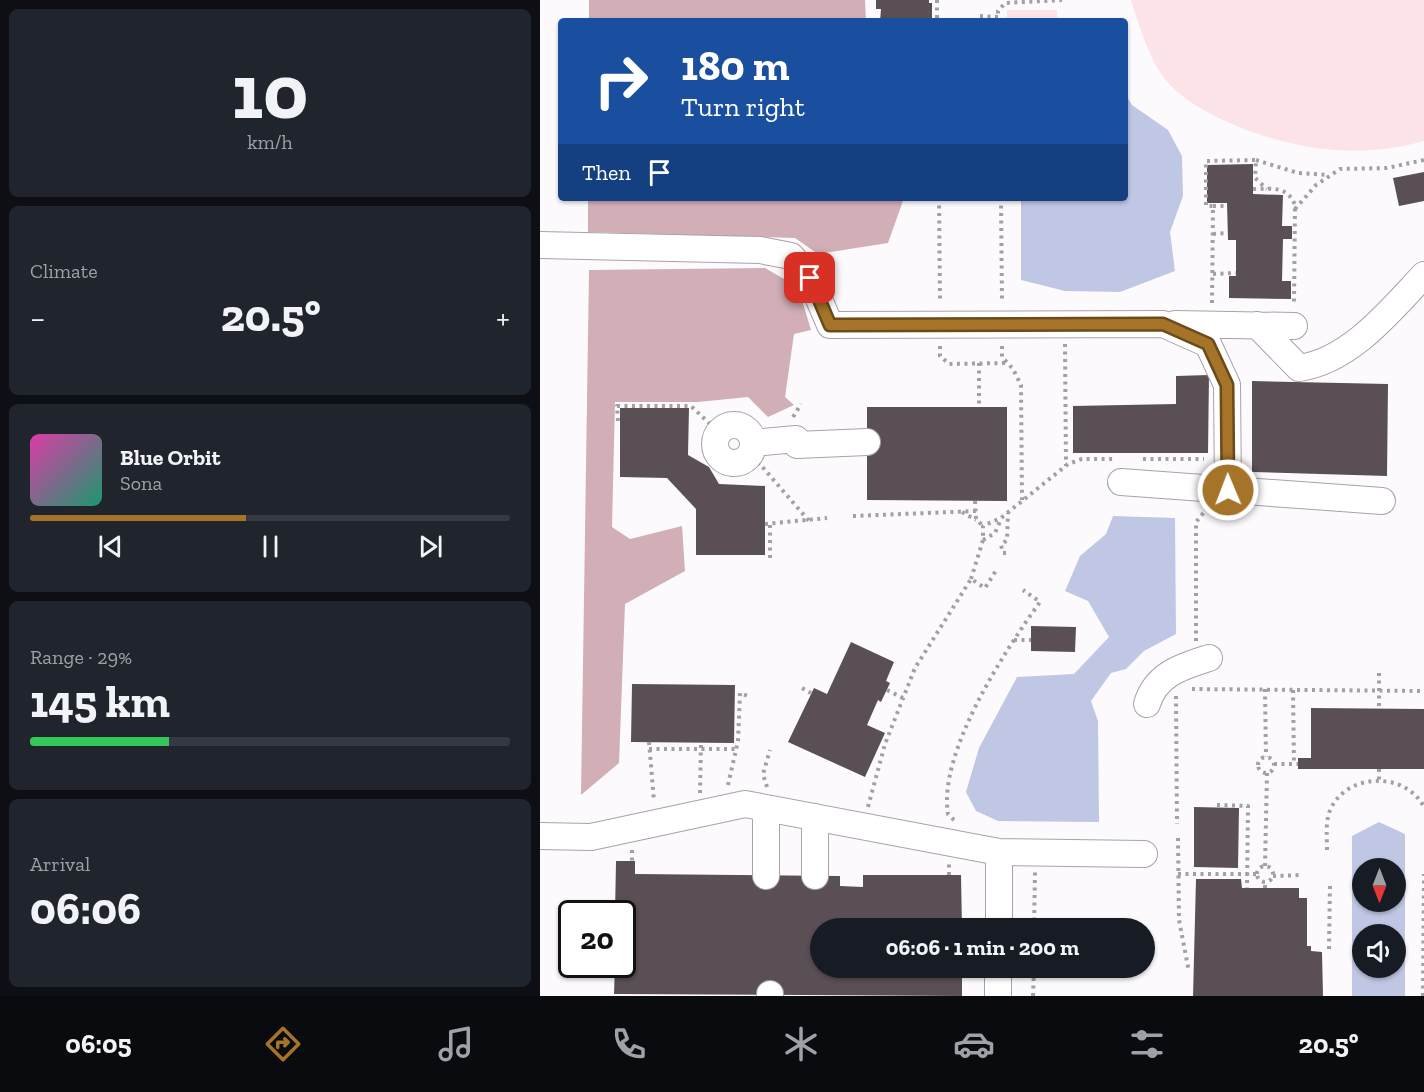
<!DOCTYPE html>
<meta charset="utf-8">
<style>
:root{--surface:#171b24;--page:#20242c;--text:#f1f3f6;--muted:#9ea1a6;--line:#363941;--accent:#a57429}
body{margin:0;font-family:"Zilla Slab",serif;background:var(--page);color:var(--text);height:100vh;display:flex;flex-direction:column;font-size:22px;white-space:nowrap}
*{box-sizing:border-box;margin:0}
p{font-size:20px;color:var(--muted)}
.icon{flex:none;width:33px;height:33px;fill:none;stroke:currentColor;stroke-width:2;stroke-linecap:round;stroke-linejoin:round}
.map{position:relative;flex:1;overflow:hidden}
.sheet{display:flex;flex-direction:column;gap:9px;padding:9px;background:#0d0f14;width:540px}
.sheet>*{flex:none}
.hud{position:absolute;left:18px;top:18px;width:570px;height:183px;border-radius:6px;box-shadow:0 2px 4px #0004;background:#1a4fa0;color:#fff;overflow:hidden}
.needle{width:39px;rotate:180deg}
.tools{position:absolute;left:812px;top:858px;display:grid;gap:12px}
.tools a{display:grid;place-items:center;width:54px;height:54px;border-radius:50%;background:var(--surface);box-shadow:0 2px 4px #0004;font-size:30px}
.speed{position:absolute;left:18px;top:900px;display:flex;gap:12px;font-size:30px;font-weight:700;text-align:center}
.speed>*{display:grid;place-content:center;width:78px;height:78px;border-radius:50%;background:var(--surface);box-shadow:0 2px 4px #0004;line-height:1}
.speed .limit{border:3px solid #111;border-radius:9px;background:#fff;color:#111}
.pin{position:absolute;display:grid;place-items:center;width:51px;height:51px;color:#fff;margin:-26px;border-radius:12px;box-shadow:0 3px 9px #0006}
.me{position:absolute;width:66px;margin:-33px;rotate:359deg;stroke-linejoin:round;filter:drop-shadow(0 0 4px #0008)}
.turn{display:flex;align-items:center;gap:21px;height:126px;padding:0 24px;font-size:27px}
.turn .icon{width:78px;height:78px;stroke-width:2.5}
.turn b{display:block;font-size:42px;line-height:51px}
.then{display:flex;align-items:center;height:57px;padding:0 24px;background:#0003;gap:12px;font-size:22px}
.big{font-size:45px;font-weight:700;line-height:1.1}
.sheet .card{flex:1;display:flex;flex-direction:column;justify-content:center;gap:9px;min-width:0;padding:0 21px;border-radius:9px;background:var(--page)}
.sheet .dial{align-items:center;gap:0}
.dial b{font-size:78px;line-height:1}
.song{display:flex;align-items:center;gap:18px}
.cover{width:72px;height:72px;border-radius:9px;background:linear-gradient(135deg,hsl(320 70% 55%),hsl(160 70% 35%))}
.played{height:6px;border-radius:3px;background:linear-gradient(90deg,var(--accent) 45%,var(--line) 45%)}
.keys{display:flex;justify-content:space-around;direction:ltr}
.heat{display:flex;justify-content:space-between;align-items:center;font-size:33px;direction:ltr}
.charge{height:9px;border-radius:4px;background:linear-gradient(90deg,#34c759 29%,var(--line) 0)}
.trip{position:absolute;left:270px;top:918px;width:345px;height:60px;border-radius:30px;background:var(--surface);box-shadow:0 2px 4px #0004;font-weight:700;line-height:60px;text-align:center}
.menu{display:flex;height:96px;justify-content:space-around;align-items:center;background:#090b0e;color:var(--muted)}
.menu .icon{width:42px;height:42px}
.menu .on{color:var(--accent)}
.menu b{font-size:27px;color:var(--text)}
main{display:flex;flex:1;min-height:0}
.map>svg:first-child{display:block}
.green{fill:#fce3e8}
.forest{fill:#d2afb6}
.water{fill:#bfc7e4;fill-rule:evenodd}
.building{fill:#594f54}
.lines{fill:none;stroke-linecap:round;stroke-linejoin:round}
.minor-casing{stroke:#a9a1ab;stroke-width:28}
.path{stroke:#a3a0a3;stroke-width:4;stroke-dasharray:3 4.5;stroke-linecap:butt}
.minor{stroke:#fff;stroke-width:26}
.route-casing{stroke:#6b4b1b;stroke-width:15}
.route{stroke:#a57429;stroke-width:10}
</style>
<main>
<section class="sheet">
<div class="card dial"><b>10</b><p>km/h</p></div>
<div class="card"><p>Climate</p>
<div class="heat"><a>−</a><b class="big">20.5°</b><a>+</a></div>
</div>
<div class="card">
<div class="song"><i class="cover"></i><div><b>Blue Orbit</b><p>Sona</p></div></div>
<div class="played"></div>
<div class="keys"><svg class="icon" aria-label="previous" viewBox="0 0 24 24"><path d="M18 5L8 12l10 7zM5 5v14"/></svg><svg class="icon" aria-label="pause" viewBox="0 0 24 24"><path d="M8 5v14M16 5v14"/></svg><svg class="icon" aria-label="next" viewBox="0 0 24 24"><path d="M6 5l10 7-10 7zM19 5v14"/></svg></div>
</div>
<div class="card"><p>Range · 29%</p><b class="big">145 km</b><div class="charge"></div></div>
<div class="card"><p>Arrival</p><b class="big">06:06</b></div>
</section>
<div class="map">
<svg width="884" height="996" viewBox="0 0 884 996">
<rect width="100%" height="100%" fill="#fdfafe"/>
<path class="green" d="M 591,0 L 884,0 L 884,141 C 852,150 818,153 785,149 C 739,145 663,119 631,86 C 610,64 600,28 591,0 Z
M 467,10 L 517,10 L 517,21 L 467,21 Z"/>
<path class="forest" d="M 49,0 L 325,0 L 326,21 L 49,21 Z
M 48,198 L 364,198 L 348,243 L 278,254 L 255,238 L 48,232 Z
M 225,268 L 258,287 L 271,330 L 254,334 L 245,397 L 254,405 L 228,417 L 208,397 L 158,402 L 75,402 L 72,527 L 90,539 L 142,526 L 145,571 L 85,604 L 79,763 L 41,795 L 49,270 Z"/>
<path class="water" d="M 585,93 L 592,105 L 628,130 L 642,156 L 643,196 L 630,232 L 635,271 L 580,292 L 525,291 L 481,280 L 481,198 L 585,198 Z
M 573,516 L 635,518 L 636,634 L 604,651 L 586,669 L 571,673 L 551,701 L 558,721 L 559,822 L 458,821 L 436,811 L 426,792 L 439,748 L 477,677 L 534,674 L 569,637 L 548,601 L 525,591 L 540,556 L 566,534 Z
M 839,822 L 865,834 L 865,996 L 812,996 L 812,836 ZM 822,868 L 855,868 L 855,902 L 822,902 ZM 822,934 L 855,934 L 855,968 L 822,968 Z"/>
<path class="building" d="M 336,0 L 389,0 L 389,3 L 392,3 L 392,21 L 340,21 L 341,9 L 336,9 Z
M 713,164 L 713,194 L 743,195 L 742,226 L 752,226 L 752,239 L 743,239 L 742,281 L 751,281 L 751,299 L 689,298 L 689,276 L 696,276 L 696,240 L 688,240 L 687,203 L 667,203 L 667,165 Z
M 884,172 L 884,201 L 859,206 L 853,178 Z
M 669,375 L 668,453 L 533,453 L 533,406 L 636,404 L 636,376 Z
M 712,381 L 848,384 L 847,476 L 712,472 Z
M 327,407 L 467,407 L 467,501 L 327,500 Z
M 80,408 L 149,408 L 148,455 L 169,467 L 179,484 L 225,486 L 225,555 L 156,555 L 156,509 L 127,478 L 80,477 Z
M 491,626 L 536,627 L 535,652 L 491,651 Z
M 311,642 L 354,662 L 346,681 L 350,683 L 341,702 L 338,700 L 327,725 L 345,733 L 325,777 L 248,742 L 274,688 L 287,694 Z
M 92,684 L 195,685 L 194,743 L 91,742 Z
M 771,708 L 884,709 L 884,769 L 758,769 L 758,758 L 771,758 Z
M 654,807 L 699,808 L 698,868 L 654,867 Z
M 76,861 L 95,861 L 95,874 L 300,876 L 300,886 L 323,887 L 323,875 L 421,875 L 422,928 L 280,928 L 280,968 L 422,968 L 422,996 L 74,994 L 75,964 L 82,964 L 82,914 L 75,914 Z
M 656,879 L 701,879 L 702,888 L 759,888 L 759,898 L 767,898 L 767,946 L 771,946 L 771,951 L 782,952 L 783,996 L 653,996 Z"/>
<g class="lines">
<g class="minor-casing">
<path id="minor" d="M 0,245 L 220,250 L 251,256 L 270,278 L 290,325 L 623,324 L 668,344 L 687,385 L 688,490
M 635,324 L 754,326
M 717,325 L 759,368 C 810,361 850,311 884,275
M175 444a19 19 0 1 1 38 0a19 19 0 1 1-38 0Z
M 213,443 L 256,439
M 257,445 L 327,442
M 581,482 L 842,501
M 607,704 C 616,674 641,667 669,658
M 226,808 L 226,876
M 0,836 L 51,837 L 205,804 L 459,852 L 604,854
M 275,876 L 275,817
M 459,928 L 459,852
M 230,996 L 230,994
M 458,996 L 458,968"/>
</g>
<path class="path" d="M 397,0 L 397,21
M 440,16 L 458,17
M 458,21 L 458,11 L 465,3 L 522,0
M 716,160 L 758,173 L 788,175
M 713,189 C 731,189 747,185 755,205 L 754,304
M 399,198 L 400,302
M 461,198 L 462,302
M 673,206 L 687,206
M 755,209 L 776,185 L 800,169 L 847,168 L 884,160
M 673,234 L 687,233
M 673,274 L 696,273
M 672,303 L 673,206 L 666,206 L 666,161 L 716,160 L 715,178 L 727,189
M 525,344 L 526,466
M 400,346 L 400,356 L 409,364 L 467,363
M 462,346 L 462,357 L 473,369 L 481,385 L 482,500
M 439,363 L 439,407
M 253,417 L 261,404
M 78,421 L 77,406 L 151,406 L 171,425
M 211,421 C 183,408 163,426 165,455 C 179,477 200,482 219,463 L 269,521
M 603,459 L 664,459
M 435,501 L 436,519 L 443,526
M 422,512 L 436,520
M 313,516 L 436,511
M 225,524 L 287,518
M 443,540 L 455,533 L 461,519
M 466,553 L 463,553 L 461,545 L 467,540 L 468,513
M 230,558 L 230,523
M 431,579 L 443,540 L 443,526 L 461,518 L 528,464 L 542,459 L 575,459
M 474,640 L 491,640
M 656,641 L 656,522 L 665,511
M 839,673 L 839,708
M 262,688 L 271,693
M 652,689 L 884,691
M 725,689 L 726,757
M 347,690 L 363,698
M 753,690 L 754,764
M 636,696 L 637,824
M 109,742 L 114,801
M 109,749 L 197,749
M718 765a8 8 0 1 1 16 0a8 8 0 1 1-16 0Z
M 734,764 L 758,764
M 839,769 L 839,782
M 188,785 L 198,741 L 200,693 L 208,696
M 227,787 L 223,774 L 230,750
M 160,793 L 161,743
M 677,805 L 708,806 L 707,888
M 328,807 L 345,744 L 375,668 L 431,579 L 445,588 L 457,569
M 414,820 L 408,814 C 398,753 464,652 500,602 L 483,590
M 638,838 L 639,920 L 649,972
M 92,850 L 92,861
M 787,850 C 787,835 785,821 791,808 C 809,772 866,772 884,807
M717 874a8 8 0 1 1 16 0a8 8 0 1 1-16 0Z
M 725,866 L 727,773
M 638,874 L 717,874
M 409,875 L 409,864
M 733,876 L 762,875
M 725,888 L 725,882
M 494,928 L 495,872
M 789,949 L 790,883
M 493,996 L 494,968
M 883,996 L 884,874"/>
<use href="#minor" class="minor"/>
</g>
<g class="lines">
<g class="route-casing">
<path id="route" d="M 270,278 L 290,325 L 623,324 L 668,344 L 687,385 L 688,490"/>
</g>
<use href="#route" class="route"/>
</g>
</svg>
<div class="tools">
<a><svg class="needle" viewBox="-14 -14 28 28"><path d="M0-13l5 13h-10z" fill="#e53935"/><path d="M0 13l5-13h-10z" fill="#9ea1a6"/></svg></a>
<a><svg class="icon" aria-label="sound" viewBox="0 0 24 24"><path d="M4 9h4l5-4v14l-5-4H4zM17 9q2 3 0 6"/></svg></a>
</div>
<div class="speed"><div class="limit">20</div></div>
<div class="pin" style="left:270px;top:278px;background:#d93025"><svg class="icon" aria-label="arrive" viewBox="0 0 24 24"><path d="M6 21V4h12l-3 4 3 4H6"/></svg></div>
<svg class="me" style="left:688px;top:490px" viewBox="-20 -20 40 40"><circle r="17" fill="#a57429" stroke="#fff" stroke-width="3"/><path d="M0-11L8 9 0 5-8 9z" fill="#fff"/></svg>
<div class="trip">06:06 · 1 min · 200 m</div>
<div class="hud">
<div class="turn"><svg class="icon" aria-label="right" viewBox="0 0 24 24"><path d="M7 20v-9h11M14 6l5 5-5 5"/></svg><div><b>180 m</b>Turn right</div></div>
<div class="then">Then<svg class="icon" aria-label="arrive" viewBox="0 0 24 24"><path d="M6 21V4h12l-3 4 3 4H6"/></svg></div>
</div>
</div>
</main>
<nav class="menu">
<b>06:05</b>
<svg class="icon on" aria-label="directions" viewBox="0 0 24 24"><path d="M12 3l9 9-9 9-9-9zM9 14v-3h6M13 9l2 2-2 2"/></svg>
<svg class="icon" aria-label="music" viewBox="0 0 24 24"><path d="M9 18V5l10-2v13"/><circle cx="6" cy="18" r="3"/><circle cx="16" cy="16" r="3"/></svg>
<svg class="icon" aria-label="phone" viewBox="0 0 24 24"><path d="M5 4h4l2 5-3 2q2 4 5 5l2-3 5 2v4C11 20 4 13 5 4z"/></svg>
<svg class="icon" aria-label="climate" viewBox="0 0 24 24"><path d="M12 3v18M4 7l16 10M4 17L20 7"/></svg>
<svg class="icon" aria-label="car" viewBox="0 0 24 24"><path d="M5 17H2v-5l4-1 3-4h7l3 4 3 1v5h-3M9 17h6M6 11h13"/><circle cx="7" cy="17" r="2"/><circle cx="17" cy="17" r="2"/></svg>
<svg class="icon" aria-label="filters" viewBox="0 0 24 24"><path d="M4 7h16M4 17h16"/><circle cx="9" cy="7" r="2"/><circle cx="15" cy="17" r="2"/></svg>
<b>20.5°</b>
</nav>
